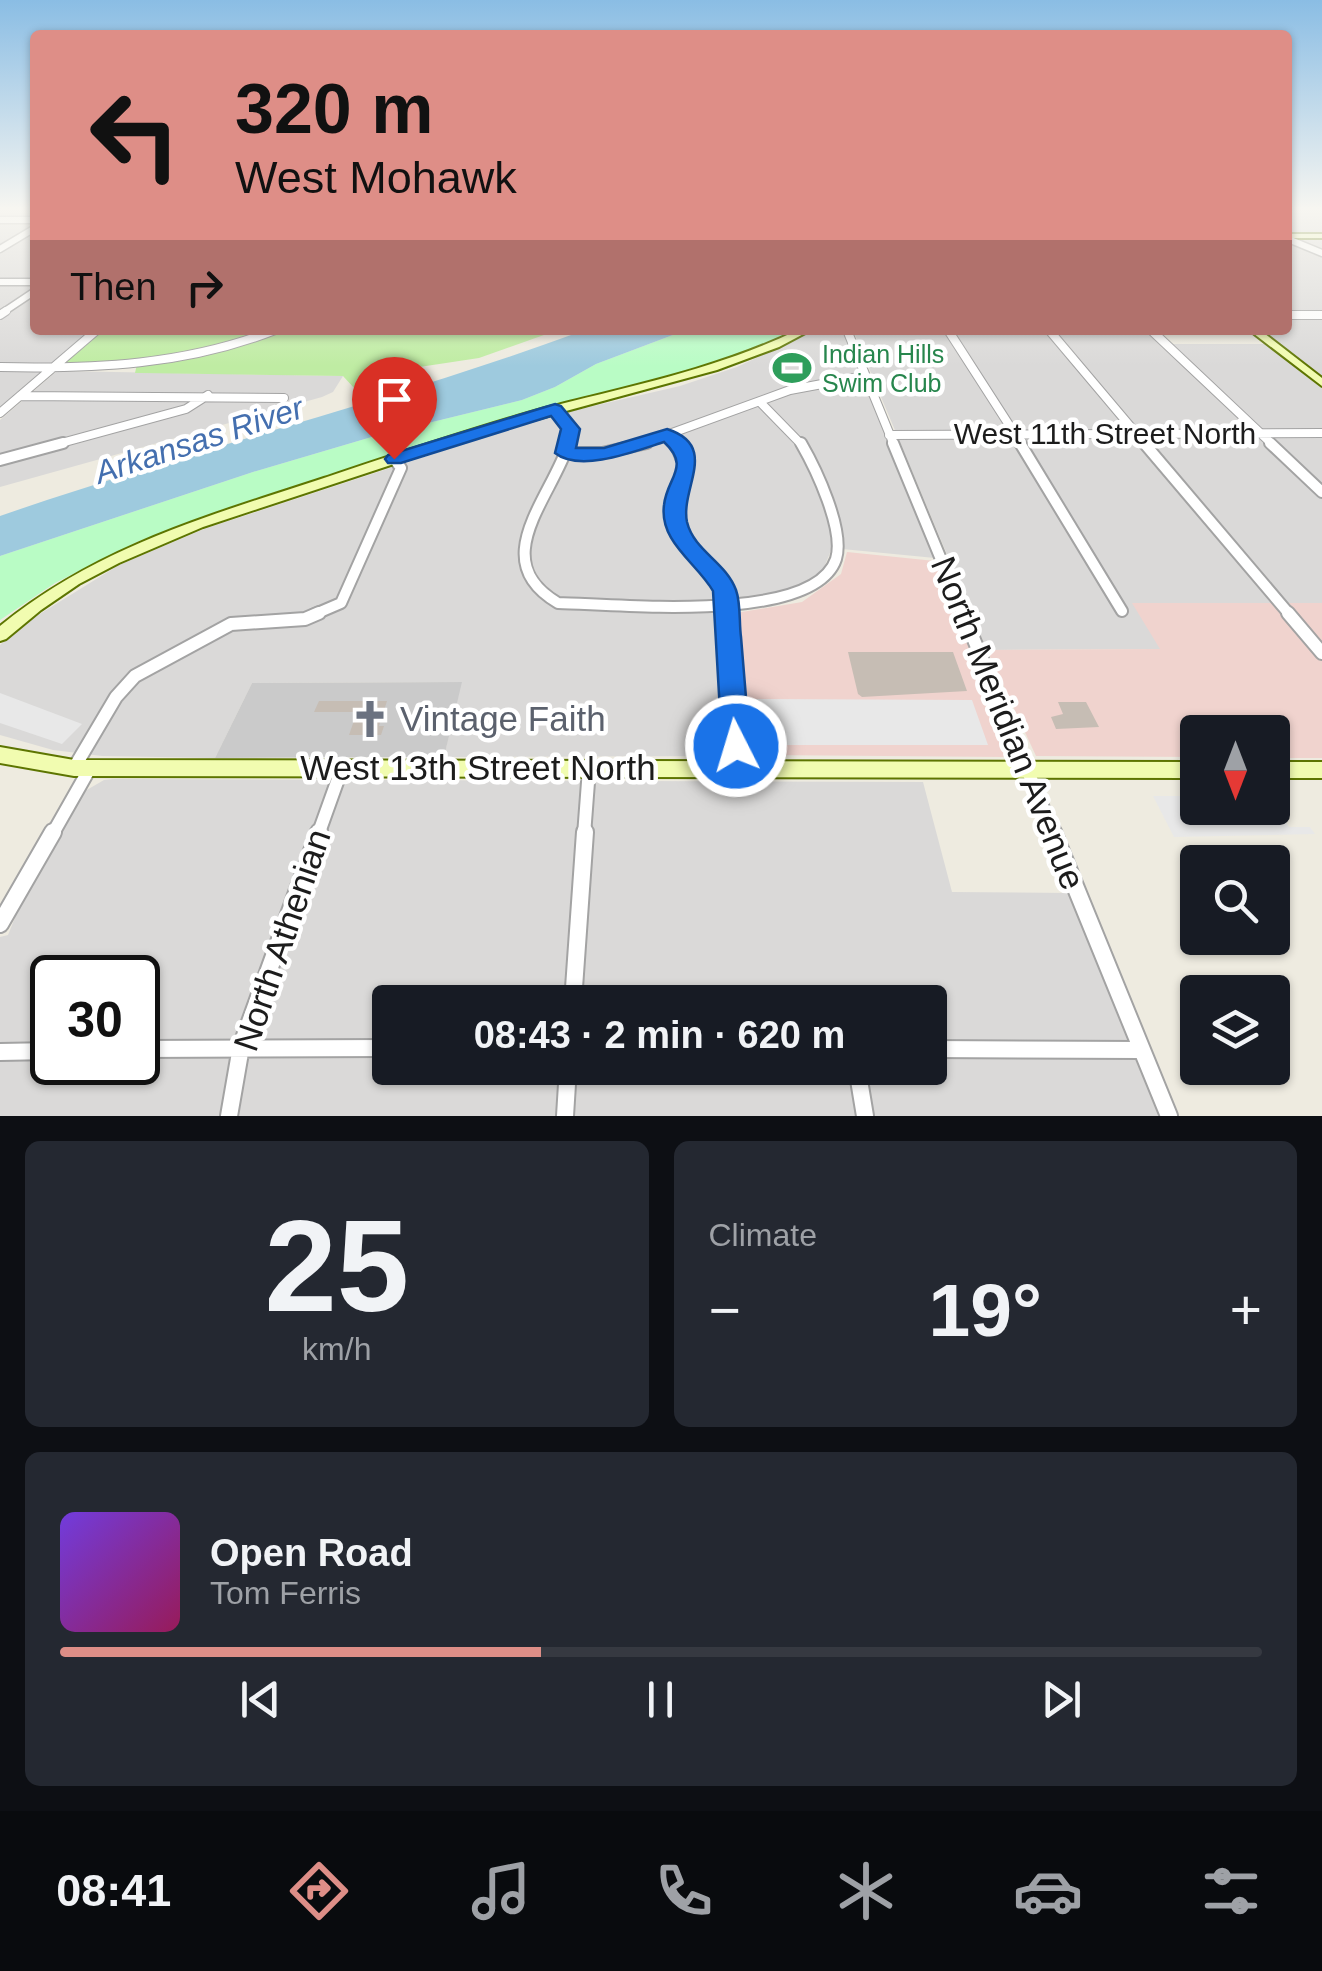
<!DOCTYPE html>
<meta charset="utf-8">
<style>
:root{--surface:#171b24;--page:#242831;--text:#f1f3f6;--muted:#9ea1a6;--line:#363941;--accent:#de8e87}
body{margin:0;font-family:Helvetica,sans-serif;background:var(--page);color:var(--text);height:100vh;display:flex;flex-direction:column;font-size:38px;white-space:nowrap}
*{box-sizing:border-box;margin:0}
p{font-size:32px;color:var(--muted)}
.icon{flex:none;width:55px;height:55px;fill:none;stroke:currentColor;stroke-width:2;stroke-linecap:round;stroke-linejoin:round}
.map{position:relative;height:1116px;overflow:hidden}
.drawer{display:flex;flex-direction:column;gap:25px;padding:25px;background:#0d0f14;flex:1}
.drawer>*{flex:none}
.hud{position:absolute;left:30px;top:30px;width:1262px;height:305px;border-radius:10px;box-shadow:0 2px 8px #0004;background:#de8e87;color:#111;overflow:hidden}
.needle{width:65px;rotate:180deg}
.fabs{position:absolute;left:1180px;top:715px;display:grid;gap:20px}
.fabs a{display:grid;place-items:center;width:110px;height:110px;border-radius:10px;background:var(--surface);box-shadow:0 2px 8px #0004;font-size:50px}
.speed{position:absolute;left:30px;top:955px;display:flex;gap:20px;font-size:50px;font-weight:700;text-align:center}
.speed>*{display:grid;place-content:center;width:130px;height:130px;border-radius:50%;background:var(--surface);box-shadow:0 2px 8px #0004;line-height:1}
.speed .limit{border:5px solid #111;border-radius:15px;background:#fff;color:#111}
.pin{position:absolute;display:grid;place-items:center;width:85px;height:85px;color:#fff;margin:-102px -42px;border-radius:50% 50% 50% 0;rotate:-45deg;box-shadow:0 0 10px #0007}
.pin .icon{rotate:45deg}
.me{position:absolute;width:110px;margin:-55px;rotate:355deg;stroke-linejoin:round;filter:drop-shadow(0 0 8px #0008)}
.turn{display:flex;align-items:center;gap:35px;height:210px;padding:0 40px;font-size:45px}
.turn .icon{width:130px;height:130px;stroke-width:2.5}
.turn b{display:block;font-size:70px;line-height:85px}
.then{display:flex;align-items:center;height:95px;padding:0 40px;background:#0003;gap:20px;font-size:38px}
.big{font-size:75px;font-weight:700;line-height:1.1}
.drawer .card{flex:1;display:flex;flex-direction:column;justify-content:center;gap:15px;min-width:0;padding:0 35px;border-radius:15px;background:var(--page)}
.drawer .dial{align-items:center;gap:0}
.dial b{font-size:130px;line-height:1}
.song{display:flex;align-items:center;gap:30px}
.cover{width:120px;height:120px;border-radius:15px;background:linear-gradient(135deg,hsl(260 70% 55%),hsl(330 70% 35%))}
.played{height:10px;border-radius:5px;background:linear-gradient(90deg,var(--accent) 40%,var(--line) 40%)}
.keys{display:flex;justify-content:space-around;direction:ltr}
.heat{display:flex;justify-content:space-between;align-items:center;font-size:55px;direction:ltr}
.drawer .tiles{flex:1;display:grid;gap:25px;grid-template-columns:1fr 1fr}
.card:last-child{grid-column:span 2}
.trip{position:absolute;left:372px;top:985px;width:575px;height:100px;border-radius:10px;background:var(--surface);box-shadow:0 2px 8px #0004;font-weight:700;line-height:100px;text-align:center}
.menu{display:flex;height:160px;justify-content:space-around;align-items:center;background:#090b0e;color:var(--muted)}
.menu .icon{width:70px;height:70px}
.menu .on{color:var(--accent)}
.menu b{font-size:45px;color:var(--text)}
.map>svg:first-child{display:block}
.residential{fill:#dad9d8;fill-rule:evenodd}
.commercial{fill:#f0d3ce}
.religious{fill:#cacaca}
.grass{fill:#bfeca3}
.park{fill:#b9fcc5}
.parking{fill:#e8e8e8}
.water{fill:#9ecade}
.building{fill:#c6bdb4}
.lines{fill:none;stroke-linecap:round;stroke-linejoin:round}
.street-far4-casing{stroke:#a3a3a3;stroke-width:9}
.street-far3-casing{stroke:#a3a3a3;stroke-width:10}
.street-far2-casing{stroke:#a3a3a3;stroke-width:14}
.street-far1-casing{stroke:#a3a3a3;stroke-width:16}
.street-casing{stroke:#a3a3a3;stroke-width:20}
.secondary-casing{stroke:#5d7500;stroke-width:4}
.street-far4{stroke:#fff;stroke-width:6}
.street-far3{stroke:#fff;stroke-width:8}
.street-far2{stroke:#fff;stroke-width:10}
.street-far1{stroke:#fff;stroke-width:12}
.street{stroke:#fff;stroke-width:16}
.secondary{fill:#f1fcb0;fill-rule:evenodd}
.route{fill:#1a73e8;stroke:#114b97;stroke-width:2.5}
.labels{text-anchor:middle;stroke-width:9;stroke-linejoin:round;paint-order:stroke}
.far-leisure-label{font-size:25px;fill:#27864d;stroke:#fff;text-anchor:start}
.street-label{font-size:30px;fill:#1c1c1c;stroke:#fff}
.water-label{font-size:32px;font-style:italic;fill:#446faf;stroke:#fff}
.near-worship-label{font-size:35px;fill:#5b616d;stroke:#fff;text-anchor:start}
.near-street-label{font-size:35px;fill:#1c1c1c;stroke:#fff}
</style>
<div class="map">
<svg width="1322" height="1116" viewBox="0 0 1322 1116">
<rect width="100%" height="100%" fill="#eeebe0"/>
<path class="residential" d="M 0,210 L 35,210 L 35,330 L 91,330 L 0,407 Z
M 1288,210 L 1322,210 L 1322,379 L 1259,330 L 1288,330 Z
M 815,330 L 843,330 L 935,558 L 832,548 L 823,570 L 812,581 L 777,596 L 719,601 L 731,751 L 727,756 L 444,757 L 461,682 L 252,683 L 215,758 L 102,756 L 53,750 L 0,735 L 0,645 L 22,625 L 119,565 L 204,529 L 546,417 L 680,386 L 737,367 Z
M 853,330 L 1147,330 L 1161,344 L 1268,344 L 1322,386 L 1322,603 L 1134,603 L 1161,649 L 987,650 Z
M 57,371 L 343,376 L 333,392 L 322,397 L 0,487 L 0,420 Z
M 114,779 L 923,782 L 952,892 L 1070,893 L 1159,1116 L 0,1116 L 0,937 L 8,935 L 25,893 L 85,791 L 104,780 ZM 52,978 L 138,978 L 138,1062 L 52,1062 ZM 390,1002 L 930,1002 L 930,1068 L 390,1068 Z"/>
<path class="commercial" d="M 847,552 L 935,561 L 1009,749 L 1007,757 L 750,755 L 736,613 L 802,602 L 841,574 Z
M 1132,603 L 1322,603 L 1322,758 L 1273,758 L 1272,732 L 1198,732 L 1197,757 L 1036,756 L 987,650 L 1160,649 Z"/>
<path class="religious" d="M 462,682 L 444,757 L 215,758 L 252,683 Z"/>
<path class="grass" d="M 103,330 L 558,330 L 479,358 L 373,374 L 354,388 L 343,376 L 142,373 L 135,373 L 137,364 L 64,363 Z"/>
<path class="park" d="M 686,330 L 795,330 L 725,362 L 471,429 L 139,541 L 55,583 L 0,620 L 0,556 L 253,472 L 375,436 L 522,400 L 555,387 L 596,364 Z"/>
<path class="parking" d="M 0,693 L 82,724 L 62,744 L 0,723 Z
M 751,699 L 972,700 L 988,745 L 756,745 Z
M 1153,796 L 1197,796 L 1198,808 L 1272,808 L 1273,801 L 1289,827 L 1310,827 L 1315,834 L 1174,837 Z"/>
<path class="water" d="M 585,330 L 686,330 L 596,364 L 555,387 L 522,400 L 375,436 L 253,472 L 0,556 L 0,516 C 193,449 393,401 585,330 Z"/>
<path class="building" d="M 848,652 L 953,652 L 967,691 L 862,697 L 858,694 Z
M 319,701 L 387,701 L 379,726 L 384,726 L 381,735 L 349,735 L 357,712 L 314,712 Z
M 1058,702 L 1086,702 L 1099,727 L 1056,729 L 1051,717 L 1063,714 Z"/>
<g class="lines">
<g class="street-far4-casing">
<path id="street-far4" d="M 0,220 L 35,220
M 1288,239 L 1322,253
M 0,249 L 35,228
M 0,282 L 35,282
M 2,313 L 35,291"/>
</g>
<g class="street-far3-casing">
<path id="street-far3" d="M 0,315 L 6,311
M 1288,315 L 1322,315
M 847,330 L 894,445
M 948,330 L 1022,445
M 1049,330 L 1146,445
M 1151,330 L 1273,445
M 0,367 C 95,369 186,365 275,330
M 20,396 L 284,398
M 760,402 L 802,445
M 555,410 C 566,422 573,429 568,445
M 0,413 L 97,330
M 667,434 L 677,445
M 889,435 L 1322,433
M 54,445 L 186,409 L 208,395
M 639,445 L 790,390 L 865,376"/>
</g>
<g class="street-far2-casing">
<path id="street-far2" d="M 569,443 C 550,500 486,561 558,603 C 616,604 814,625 836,559 C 845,530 816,469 801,443
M 675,443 L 685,467 L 676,494 L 675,520 L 684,540 L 724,591 L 726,615
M 893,443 L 964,615
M 1020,443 L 1122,611
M 1144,443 L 1290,615
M 1270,443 L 1322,492
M 565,453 L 602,453 L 647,443
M 0,460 L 63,443
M 313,615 L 341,603 L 401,468 L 394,459"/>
</g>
<g class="street-far1-casing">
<path id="street-far1" d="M 726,613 L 738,769
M 963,613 L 1054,835
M 1288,613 L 1322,653
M 74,768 L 116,697 L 135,676 L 231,624 L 305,619 L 319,613
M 52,835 L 90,768
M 318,835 L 342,768
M 584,835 L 589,769"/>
</g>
<g class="street-casing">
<path id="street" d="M 1053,832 L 1169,1116
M 0,924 L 53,832
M 573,1002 L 585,832
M 138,1049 L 390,1048
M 930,1049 L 1142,1050
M 0,1052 L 52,1051
M 857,1068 L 865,1116
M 229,1116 L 241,1047 L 319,832
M 565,1116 L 568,1068"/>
</g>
<g class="secondary-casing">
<path id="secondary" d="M 1288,234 L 1322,234 L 1322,238 L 1288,238 Z
M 798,330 L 811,330 L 779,347 L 717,370 L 500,429 L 203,527 L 119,563 L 79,584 L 41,610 L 6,639 L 0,641 L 0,626 C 97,547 205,517 321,479 C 396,454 470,429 545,408 C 631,386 717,369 798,330 Z
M 1249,330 L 1260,330 L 1322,378 L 1322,386 Z
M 0,747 L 74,760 L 1198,762 L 1198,778 L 74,776 L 0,763 Z
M 1272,762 L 1322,762 L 1322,778 L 1272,778 Z"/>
</g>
<use href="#street-far4" class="street-far4"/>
<use href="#street-far3" class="street-far3"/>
<use href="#street-far2" class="street-far2"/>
<use href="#street-far1" class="street-far1"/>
<use href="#street" class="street"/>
<use href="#secondary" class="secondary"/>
</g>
<linearGradient id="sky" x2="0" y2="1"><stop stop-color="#8abde4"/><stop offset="0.57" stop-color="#f7f6f1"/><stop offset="1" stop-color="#f7f6f1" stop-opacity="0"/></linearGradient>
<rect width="1322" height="366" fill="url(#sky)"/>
<path class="route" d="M 555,404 L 561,406 L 580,429 L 576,448 L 604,448 L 667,429 C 720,446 680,488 687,522 C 694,551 726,562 736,590 C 741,604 739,623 741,637 C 744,673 747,709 750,746 L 746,754 L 736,757 L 726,754 L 722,746 L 713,591 C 697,563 659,542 664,505 C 667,477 691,467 664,442 C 636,451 580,473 555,453 L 561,429 L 551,416 L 401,463 L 388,463 L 385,459 L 388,455 Z"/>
<defs>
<g id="stadium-bare" transform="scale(3)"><path d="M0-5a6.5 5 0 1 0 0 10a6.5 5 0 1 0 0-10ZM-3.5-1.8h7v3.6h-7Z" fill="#2e9e5b" stroke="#fff" stroke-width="2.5" paint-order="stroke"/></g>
<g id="church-bare" transform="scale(3)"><path d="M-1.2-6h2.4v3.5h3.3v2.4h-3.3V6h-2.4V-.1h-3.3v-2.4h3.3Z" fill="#6b7280" stroke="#fff" stroke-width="2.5" paint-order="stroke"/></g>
</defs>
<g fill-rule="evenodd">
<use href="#stadium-bare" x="792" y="368"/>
<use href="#church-bare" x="370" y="719"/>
</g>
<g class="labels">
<g class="far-leisure-label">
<text x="822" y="363">Indian Hills<tspan x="822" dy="29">Swim Club</tspan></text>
</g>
<g class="street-label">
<text x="1105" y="444">West 11th Street North</text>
</g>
<g class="water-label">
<text transform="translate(199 440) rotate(-18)" y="11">Arkansas River</text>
</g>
<g class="near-worship-label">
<text x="400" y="731">Vintage Faith</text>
</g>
<g class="near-street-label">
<text transform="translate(1008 723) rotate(68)" y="12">North Meridian Avenue</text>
<text x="478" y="780">West 13th Street North</text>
<text transform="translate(282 940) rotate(-71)" y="12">North Athenian</text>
</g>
</g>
</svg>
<div class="fabs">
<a><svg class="needle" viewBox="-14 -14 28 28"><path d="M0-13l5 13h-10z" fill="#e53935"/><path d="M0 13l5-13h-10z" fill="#9ea1a6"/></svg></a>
<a><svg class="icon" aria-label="search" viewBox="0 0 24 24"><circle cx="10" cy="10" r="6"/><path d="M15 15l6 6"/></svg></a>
<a><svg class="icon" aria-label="layers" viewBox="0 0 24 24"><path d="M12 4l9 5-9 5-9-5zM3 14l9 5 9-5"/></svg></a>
</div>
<div class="speed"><div class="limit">30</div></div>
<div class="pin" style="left:394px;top:459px;background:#d93025"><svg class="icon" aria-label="arrive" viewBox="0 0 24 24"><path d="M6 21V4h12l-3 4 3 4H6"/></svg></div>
<svg class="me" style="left:736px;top:746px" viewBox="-20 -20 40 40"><circle r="17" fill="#1a73e8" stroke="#fff" stroke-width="3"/><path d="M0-11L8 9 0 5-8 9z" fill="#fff"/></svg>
<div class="trip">08:43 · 2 min · 620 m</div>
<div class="hud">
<div class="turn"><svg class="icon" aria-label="left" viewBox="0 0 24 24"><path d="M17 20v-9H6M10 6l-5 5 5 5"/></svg><div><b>320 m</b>West Mohawk</div></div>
<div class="then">Then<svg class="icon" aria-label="right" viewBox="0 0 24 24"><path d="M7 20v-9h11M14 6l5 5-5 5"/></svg></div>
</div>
</div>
<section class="drawer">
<div class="tiles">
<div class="card dial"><b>25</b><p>km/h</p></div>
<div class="card"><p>Climate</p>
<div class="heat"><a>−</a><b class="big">19°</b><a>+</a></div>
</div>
<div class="card">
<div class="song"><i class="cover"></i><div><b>Open Road</b><p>Tom Ferris</p></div></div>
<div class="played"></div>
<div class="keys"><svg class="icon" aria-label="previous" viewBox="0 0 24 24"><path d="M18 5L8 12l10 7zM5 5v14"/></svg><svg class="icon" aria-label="pause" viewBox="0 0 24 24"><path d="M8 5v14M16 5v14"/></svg><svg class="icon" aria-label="next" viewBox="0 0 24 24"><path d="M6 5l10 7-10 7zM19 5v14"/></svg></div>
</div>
</div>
</section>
<nav class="menu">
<b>08:41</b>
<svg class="icon on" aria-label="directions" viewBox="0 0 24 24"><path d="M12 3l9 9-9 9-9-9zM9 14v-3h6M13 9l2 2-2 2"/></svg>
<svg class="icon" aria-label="music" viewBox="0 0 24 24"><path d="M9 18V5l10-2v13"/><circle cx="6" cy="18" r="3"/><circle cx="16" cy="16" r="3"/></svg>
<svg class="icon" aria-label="phone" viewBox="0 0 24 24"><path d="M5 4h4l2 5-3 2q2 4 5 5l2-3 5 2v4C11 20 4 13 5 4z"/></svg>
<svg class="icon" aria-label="climate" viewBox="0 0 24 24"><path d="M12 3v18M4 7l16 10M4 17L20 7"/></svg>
<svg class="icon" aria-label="car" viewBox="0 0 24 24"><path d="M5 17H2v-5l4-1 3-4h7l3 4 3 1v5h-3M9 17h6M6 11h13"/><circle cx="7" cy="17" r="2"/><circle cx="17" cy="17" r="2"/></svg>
<svg class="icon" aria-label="filters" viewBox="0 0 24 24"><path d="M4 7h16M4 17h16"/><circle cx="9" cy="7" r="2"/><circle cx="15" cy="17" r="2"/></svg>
</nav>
